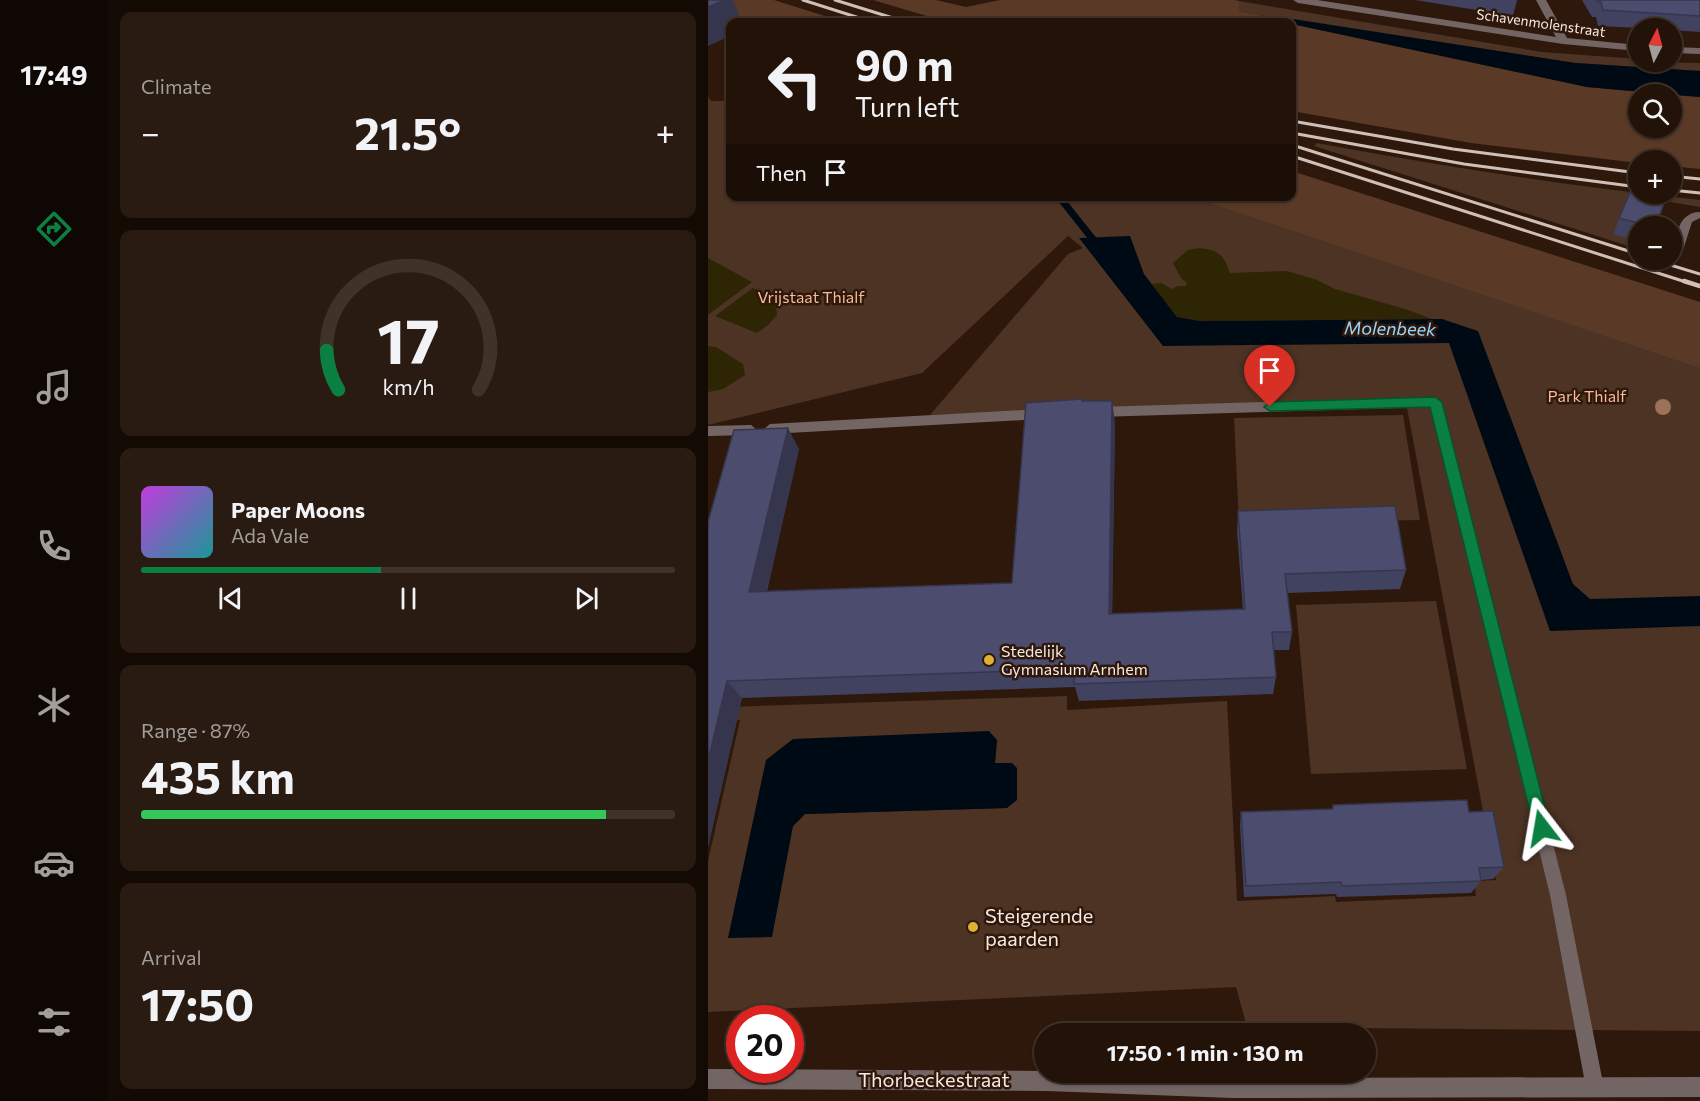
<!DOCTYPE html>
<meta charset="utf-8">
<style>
:root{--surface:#221208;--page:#2a1b12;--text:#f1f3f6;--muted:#a29e9c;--line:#3f3229;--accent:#0b8043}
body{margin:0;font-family:Commissioner,sans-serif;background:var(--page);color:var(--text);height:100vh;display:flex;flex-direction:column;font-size:22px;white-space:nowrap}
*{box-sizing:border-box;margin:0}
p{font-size:20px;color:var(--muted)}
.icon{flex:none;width:33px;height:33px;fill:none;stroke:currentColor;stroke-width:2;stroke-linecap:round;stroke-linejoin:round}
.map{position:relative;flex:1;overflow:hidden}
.details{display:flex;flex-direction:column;gap:12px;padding:12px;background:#130a04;width:600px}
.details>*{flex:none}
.banner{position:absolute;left:18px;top:18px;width:570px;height:183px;border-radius:12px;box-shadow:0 2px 4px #0004,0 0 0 2px var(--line);background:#221208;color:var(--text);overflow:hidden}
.needle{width:39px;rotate:6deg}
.buttons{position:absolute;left:920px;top:18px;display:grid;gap:12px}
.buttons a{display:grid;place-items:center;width:54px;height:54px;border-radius:50%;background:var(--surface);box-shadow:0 2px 4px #0004,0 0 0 2px var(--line);font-size:30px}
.speed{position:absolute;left:18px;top:1005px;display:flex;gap:12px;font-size:30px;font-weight:700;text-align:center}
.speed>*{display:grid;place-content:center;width:78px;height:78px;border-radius:50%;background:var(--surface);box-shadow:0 2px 4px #0004,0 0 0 2px var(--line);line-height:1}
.speed .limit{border:9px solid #d22;background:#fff;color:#111}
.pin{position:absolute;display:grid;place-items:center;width:51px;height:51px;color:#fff;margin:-62px -26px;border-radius:50% 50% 50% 0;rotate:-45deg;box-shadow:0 0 6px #0007}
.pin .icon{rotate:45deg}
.me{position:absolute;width:66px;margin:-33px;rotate:346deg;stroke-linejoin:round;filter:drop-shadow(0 0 4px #0008)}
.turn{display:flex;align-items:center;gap:21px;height:126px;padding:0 30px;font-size:27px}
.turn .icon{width:78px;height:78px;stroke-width:2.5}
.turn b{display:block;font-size:42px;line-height:51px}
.then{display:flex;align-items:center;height:57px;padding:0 30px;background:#0003;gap:12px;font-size:22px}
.big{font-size:45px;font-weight:700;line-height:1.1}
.details .tile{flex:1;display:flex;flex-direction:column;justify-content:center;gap:9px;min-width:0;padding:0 21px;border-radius:12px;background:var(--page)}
.details .dial{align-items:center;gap:0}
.dial svg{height:156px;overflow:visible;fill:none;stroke:var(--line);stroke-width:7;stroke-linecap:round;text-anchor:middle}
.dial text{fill:var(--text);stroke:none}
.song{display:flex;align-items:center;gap:18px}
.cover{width:72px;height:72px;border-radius:9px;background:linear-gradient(135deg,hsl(290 70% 55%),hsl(180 70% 35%))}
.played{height:6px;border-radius:3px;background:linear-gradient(90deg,var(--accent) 45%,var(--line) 45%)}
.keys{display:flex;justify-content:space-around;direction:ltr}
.heat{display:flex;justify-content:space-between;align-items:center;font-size:33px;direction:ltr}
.charge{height:9px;border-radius:4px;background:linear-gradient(90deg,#34c759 87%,var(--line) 0)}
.trip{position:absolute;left:326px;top:1023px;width:342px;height:60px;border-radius:30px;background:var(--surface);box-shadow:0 2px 4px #0004,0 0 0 2px var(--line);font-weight:700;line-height:60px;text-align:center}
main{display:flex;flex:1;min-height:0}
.tab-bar{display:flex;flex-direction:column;width:108px;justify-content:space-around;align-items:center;background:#0e0703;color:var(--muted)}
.tab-bar .icon{width:42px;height:42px}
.tab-bar .current{color:var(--accent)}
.tab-bar b{font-size:27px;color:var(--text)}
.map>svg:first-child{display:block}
.green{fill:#4c3324;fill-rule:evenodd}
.forest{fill:#5a3a27}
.sand{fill:#2d2504}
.water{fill:#000a14}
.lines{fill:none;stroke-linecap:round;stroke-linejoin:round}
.stream{fill:#000a14;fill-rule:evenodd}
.lane{fill:#746565;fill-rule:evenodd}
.street{fill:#746565;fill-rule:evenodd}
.rail-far1{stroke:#d0bfb6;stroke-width:3}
.rail{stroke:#d0bfb6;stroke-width:4.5}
.tree{fill:#9d7259}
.wall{fill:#41425f}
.shaded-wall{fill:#35364d}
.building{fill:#4c4d6e;stroke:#35364d;stroke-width:1.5}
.route{fill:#0b8043;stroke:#07532c;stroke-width:1.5}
.poi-dot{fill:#dfb034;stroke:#2d180b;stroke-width:2}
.labels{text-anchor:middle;stroke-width:5;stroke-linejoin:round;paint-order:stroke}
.far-street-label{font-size:14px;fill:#f9e9e1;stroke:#2d180b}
.park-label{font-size:16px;fill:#f8bb99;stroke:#2d180b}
.poi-label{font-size:16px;fill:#f9e9e1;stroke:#2d180b;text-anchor:start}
.water-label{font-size:18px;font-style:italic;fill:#97d7fe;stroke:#2d180b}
.near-poi-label{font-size:20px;fill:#f9e9e1;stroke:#2d180b;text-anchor:start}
.near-street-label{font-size:20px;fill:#f9e9e1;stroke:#2d180b}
</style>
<main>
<nav class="tab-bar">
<b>17:49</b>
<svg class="icon current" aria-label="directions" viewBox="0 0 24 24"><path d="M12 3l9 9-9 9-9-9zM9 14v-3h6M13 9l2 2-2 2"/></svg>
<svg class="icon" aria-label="music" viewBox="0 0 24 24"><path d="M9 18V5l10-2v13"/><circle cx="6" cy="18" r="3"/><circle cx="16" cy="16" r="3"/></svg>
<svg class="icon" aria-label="phone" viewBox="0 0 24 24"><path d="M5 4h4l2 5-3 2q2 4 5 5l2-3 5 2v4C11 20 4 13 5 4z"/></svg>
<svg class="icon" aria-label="climate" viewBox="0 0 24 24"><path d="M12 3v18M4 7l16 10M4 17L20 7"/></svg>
<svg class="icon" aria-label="car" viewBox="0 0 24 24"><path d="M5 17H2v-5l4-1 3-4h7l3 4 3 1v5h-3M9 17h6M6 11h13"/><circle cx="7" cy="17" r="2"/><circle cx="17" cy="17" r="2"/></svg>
<svg class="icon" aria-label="filters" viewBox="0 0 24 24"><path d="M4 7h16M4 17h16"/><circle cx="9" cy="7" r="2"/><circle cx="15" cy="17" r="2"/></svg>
</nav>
<section class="details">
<div class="tile"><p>Climate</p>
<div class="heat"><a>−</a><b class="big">21.5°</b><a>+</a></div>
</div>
<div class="tile dial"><svg viewBox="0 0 100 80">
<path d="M14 69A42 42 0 1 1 86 69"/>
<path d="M14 69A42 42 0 0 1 8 49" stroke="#0b8043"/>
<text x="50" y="56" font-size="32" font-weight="700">17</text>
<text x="50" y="72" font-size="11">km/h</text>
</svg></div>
<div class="tile">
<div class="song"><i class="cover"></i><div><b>Paper Moons</b><p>Ada Vale</p></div></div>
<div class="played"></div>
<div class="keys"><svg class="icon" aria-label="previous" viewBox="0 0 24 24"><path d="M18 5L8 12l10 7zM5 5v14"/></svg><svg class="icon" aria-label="pause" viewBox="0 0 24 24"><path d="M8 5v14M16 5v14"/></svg><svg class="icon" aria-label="next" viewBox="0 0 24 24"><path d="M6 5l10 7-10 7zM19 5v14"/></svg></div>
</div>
<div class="tile"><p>Range · 87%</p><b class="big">435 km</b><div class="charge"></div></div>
<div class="tile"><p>Arrival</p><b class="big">17:50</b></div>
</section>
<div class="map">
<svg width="992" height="1101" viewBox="0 0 992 1101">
<rect width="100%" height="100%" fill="#2d180b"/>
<path class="green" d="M 531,1 L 834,52 L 930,59 L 930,62 L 992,63 L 992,71 L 867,63 L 585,20 L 584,21 L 531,11 Z
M 0,97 L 3,101 L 22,101 L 22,196 L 584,196 L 992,314 L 992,1031 L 539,1027 L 528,987 L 0,1012 L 0,861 L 32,720 L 15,721 L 18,707 L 359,696 L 359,710 L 519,701 L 529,901 L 627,896 L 628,902 L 768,896 L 766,881 L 788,880 L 699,408 L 676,406 L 334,411 L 222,415 L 360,254 L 375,248 L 360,236 L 214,373 L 0,425 ZM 85,739 L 289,740 L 287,763 L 304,763 L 299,808 L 97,814 L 85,826 Z
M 609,143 C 736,167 863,186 992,200 L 992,207 L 938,198 L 905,233 L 930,241 L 930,249 L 606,146 Z
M 695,415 L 712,520 L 531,524 L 526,418 Z
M 728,601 L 759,769 L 603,774 L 588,605 Z"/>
<path class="forest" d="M 0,0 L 66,0 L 136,22 L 36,22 L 0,10 Z
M 165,0 L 228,0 L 258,7 L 292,0 L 527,0 L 531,1 L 531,11 L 584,21 L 239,22 Z
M 584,24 L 879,87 L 955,94 L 930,94 L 930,128 L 963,128 L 963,95 L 992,97 L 992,169 L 963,166 L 963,160 L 930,160 L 930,163 L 763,143 L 584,111 Z
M 584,171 L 992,302 L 992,368 L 485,197 L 584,196 Z"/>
<path class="sand" d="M 492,248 C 512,251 515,254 522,273 L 579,271 L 609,280 L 627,289 L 697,309 L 724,319 L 492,321 L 469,317 L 444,284 L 453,283 L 464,289 L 470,286 L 478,286 L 479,283 L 473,278 L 465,263 L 480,250 Z
M 0,258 L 44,282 L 0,315 Z
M 45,288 C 60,295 67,297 69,315 L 60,325 L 49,333 L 7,316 Z
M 0,346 L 8,347 L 35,364 L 37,375 L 15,389 L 0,392 Z"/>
<path class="water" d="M 585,19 L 867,63 L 992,71 L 992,97 L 879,87 L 584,24 Z
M 422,236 L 436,274 L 469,317 L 492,321 L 734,319 L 770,331 L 865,584 L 882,599 L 992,596 L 992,626 L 842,631 L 741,343 L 455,346 L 371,238 Z
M 281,731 L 289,740 L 287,763 L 304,763 L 309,768 L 309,800 L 299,808 L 97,814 L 85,826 L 64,937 L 20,938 L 58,760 L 85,739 Z"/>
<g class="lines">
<path class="stream" d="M 346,196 L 355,196 L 394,245 L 394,249 L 388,249 Z"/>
<path class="lane" d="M 992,212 L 992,218 L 984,222 L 973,256 L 968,260 L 964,259 L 963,254 C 968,237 970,212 992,212 Z
M 727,397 L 733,402 L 858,895 L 896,1088 L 893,1094 L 887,1097 L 881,1094 L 878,1088 L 842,895 L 722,407 L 389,417 L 383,412 L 389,407 Z
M 333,409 L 339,414 L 333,419 L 62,434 L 56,429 L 62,424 Z
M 43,425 L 49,430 L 43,435 L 0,436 L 0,426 Z"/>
<path class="street" d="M 585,0 L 609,0 L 848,37 L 828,0 L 838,0 L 859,38 L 930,45 L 930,51 L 855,44 L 590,3 Z
M 963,47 L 992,48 L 992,54 L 963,53 Z
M 0,1069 L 336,1071 L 524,1078 L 992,1077 L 992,1097 L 524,1098 L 339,1091 L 0,1089 Z"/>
<path class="rail-far1" d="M 95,0 L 164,22
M 127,0 L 198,22
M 584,121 L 745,149 L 930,173
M 584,133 L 756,164 L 930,187
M 584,145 L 930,254
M 584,156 L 981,283
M 963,176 L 992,179
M 963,190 L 992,193
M 946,260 L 992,274"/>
<path class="rail" d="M 976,281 L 992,286"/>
</g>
<circle class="tree" cx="955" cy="407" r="8"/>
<path class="wall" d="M 707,0 L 809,0 L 805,16 Z
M 874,0 L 992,0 L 992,32 L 963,30 L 963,28 L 933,28 L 890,26 L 888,17 L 884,17 Z
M 926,184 L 947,226 L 930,226 L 930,241 L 905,234 Z
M 375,401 L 407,422 L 404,614 L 535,610 L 529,531 L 530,511 L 698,570 L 692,589 L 579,593 L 584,632 L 581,650 L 565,650 L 568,677 L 565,694 L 371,701 L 367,687 L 34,698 L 0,847 L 0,522 L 91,449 L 59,591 L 304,583 Z
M 625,805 L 761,812 L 796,867 L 785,879 L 773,880 L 773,881 L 763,893 L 629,897 L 628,894 L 536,897 L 532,825 L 533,812 L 624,809 Z"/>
<path class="shaded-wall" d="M 16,0 L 25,0 L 34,22 L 22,22 L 22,36 L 0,46 L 0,7 Z
M 404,401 L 407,422 L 404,632 L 401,614 Z
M 80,428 L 91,449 L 54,610 L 41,592 Z
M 19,681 L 34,698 L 0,847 L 0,761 Z"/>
<path class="building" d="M 0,0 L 16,0 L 0,7 Z
M 888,0 L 992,0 L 992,16 L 895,10 L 893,2 L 889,2 Z
M 926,184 L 930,185 L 930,194 L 960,194 L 947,226 L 941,226 L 911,218 Z
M 374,399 L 374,401 L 404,401 L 401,614 L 537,609 L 530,511 L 687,506 L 698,570 L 577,574 L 584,632 L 564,632 L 568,677 L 366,684 L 367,669 L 19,681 L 0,761 L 0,522 L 26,430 L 80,428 L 41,592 L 304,583 L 318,403 Z
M 759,800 L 761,812 L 785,811 L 796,867 L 771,868 L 773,881 L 634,886 L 633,882 L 538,886 L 533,812 L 625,809 L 625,805 Z"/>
<path class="route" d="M 727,397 L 734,402 L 842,828 L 839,833 L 834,836 L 828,833 L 826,828 L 722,407 L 562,411 L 556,407 L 562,402 Z"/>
<g class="poi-dot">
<circle cx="281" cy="660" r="6"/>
<circle cx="265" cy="927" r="6"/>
</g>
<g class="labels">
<g class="far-street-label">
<text transform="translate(833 23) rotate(8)" y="5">Schavenmolenstraat</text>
</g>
<g class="park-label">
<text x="103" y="303">Vrijstaat Thialf</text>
<text x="879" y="402">Park Thialf</text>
</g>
<g class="poi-label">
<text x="293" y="657">Stedelijk<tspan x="293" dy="18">Gymnasium Arnhem</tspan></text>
</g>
<g class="water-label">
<text transform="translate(682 329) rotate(1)" y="6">Molenbeek</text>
</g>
<g class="near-poi-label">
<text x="277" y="923">Steigerende<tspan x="277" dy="23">paarden</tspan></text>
</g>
<g class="near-street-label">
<text x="226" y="1087">Thorbeckestraat</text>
</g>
</g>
</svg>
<div class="buttons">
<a><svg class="needle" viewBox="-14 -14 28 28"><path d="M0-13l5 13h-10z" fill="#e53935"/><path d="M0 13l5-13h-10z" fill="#a29e9c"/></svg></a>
<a><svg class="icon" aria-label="search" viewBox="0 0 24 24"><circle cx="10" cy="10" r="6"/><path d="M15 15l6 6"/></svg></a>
<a>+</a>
<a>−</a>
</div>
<div class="speed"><div class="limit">20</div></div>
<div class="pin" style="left:562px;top:407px;background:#d93025"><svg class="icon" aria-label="arrive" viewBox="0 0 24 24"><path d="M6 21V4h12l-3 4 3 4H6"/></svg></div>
<svg class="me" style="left:834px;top:828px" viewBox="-20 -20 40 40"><path d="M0-17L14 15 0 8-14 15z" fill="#0b8043" stroke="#fff" stroke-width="4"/></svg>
<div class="trip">17:50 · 1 min · 130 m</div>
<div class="banner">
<div class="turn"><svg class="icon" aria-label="left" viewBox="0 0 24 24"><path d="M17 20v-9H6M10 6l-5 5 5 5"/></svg><div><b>90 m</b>Turn left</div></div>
<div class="then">Then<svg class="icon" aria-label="arrive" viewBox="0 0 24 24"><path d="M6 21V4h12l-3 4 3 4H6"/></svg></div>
</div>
</div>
</main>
